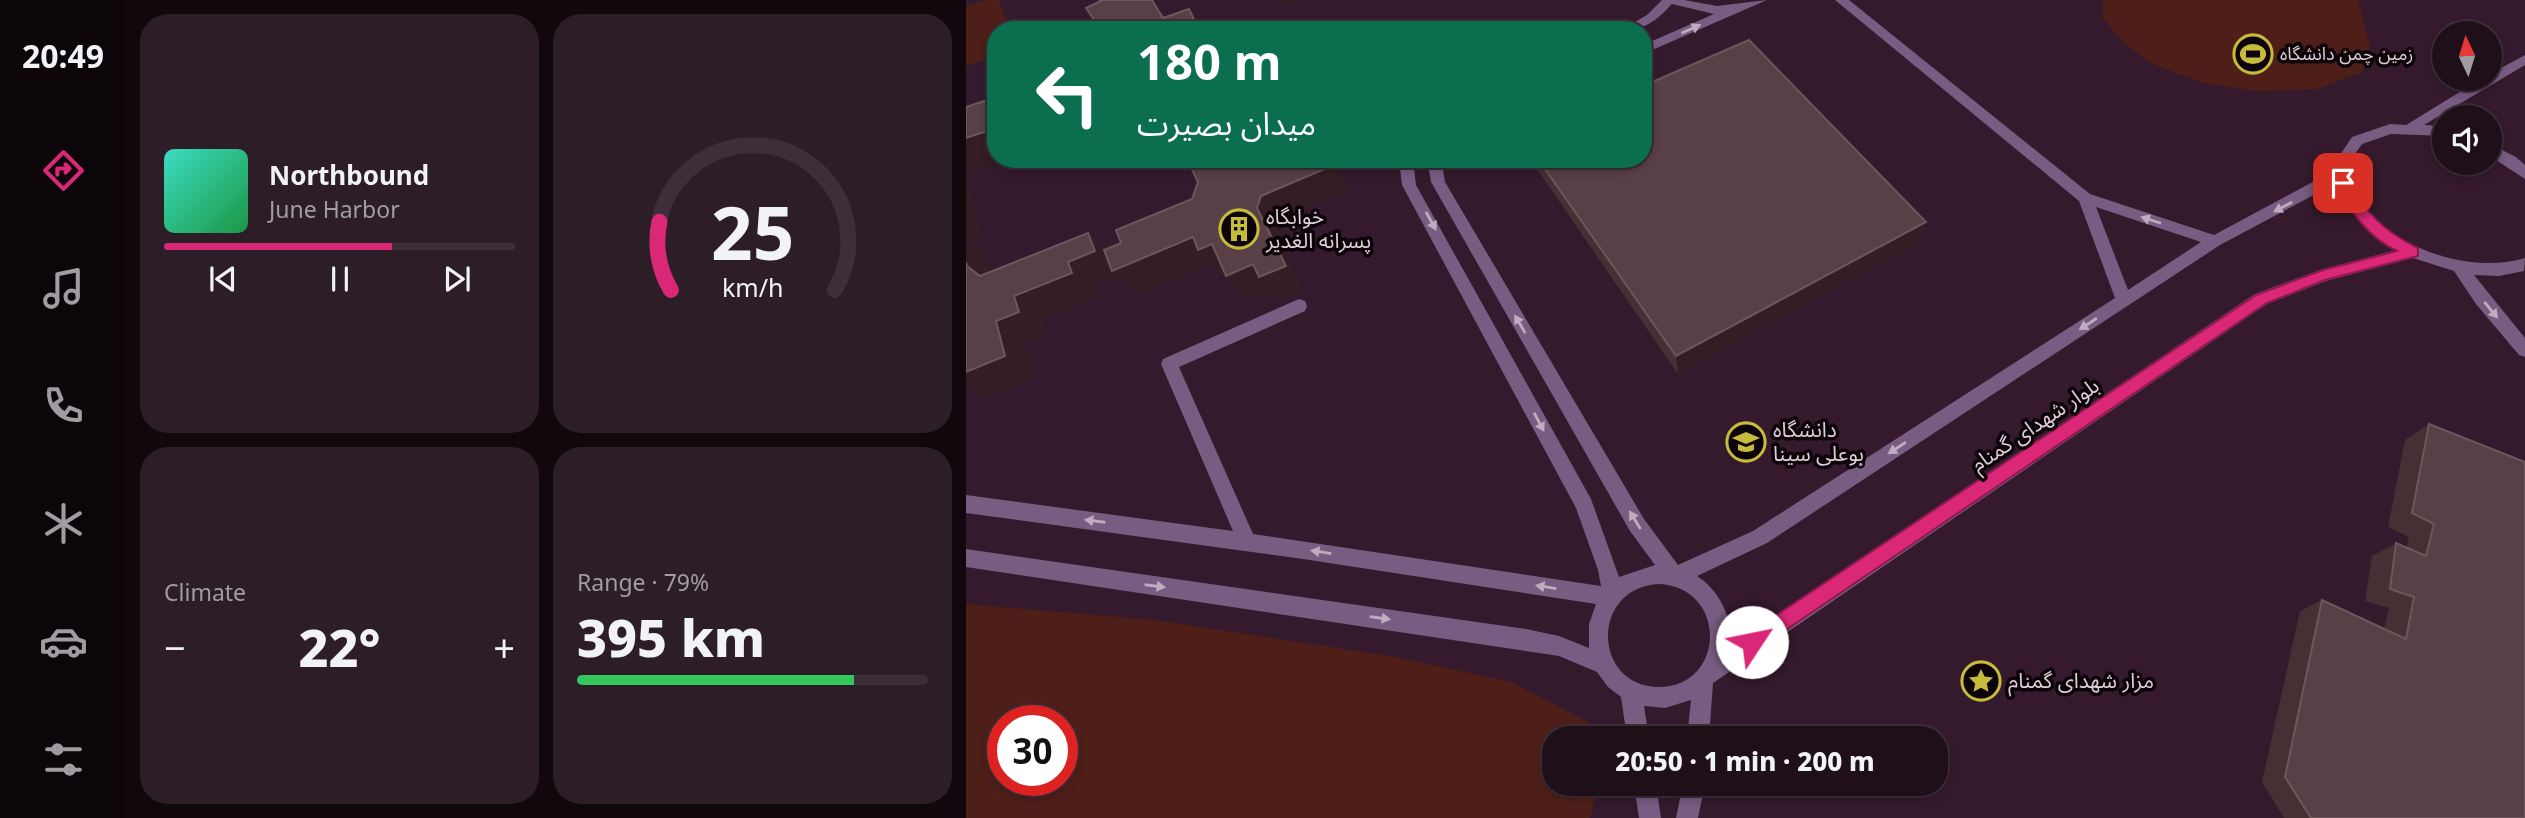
<!DOCTYPE html>
<meta charset="utf-8">
<style>
:root{--surface:#1f0f19;--page:#2c1d26;--text:#f1f3f6;--muted:#a19ca2;--line:#3c2f38;--accent:#db2777}
body{margin:0;font-family:"Noto Sans","Noto Sans Arabic",sans-serif;background:var(--page);color:var(--text);height:100vh;display:flex;flex-direction:column;font-size:26px;white-space:nowrap}
*{box-sizing:border-box;margin:0}
p{font-size:23px;color:var(--muted)}
.icon{flex:none;width:38px;height:38px;fill:none;stroke:currentColor;stroke-width:2;stroke-linecap:round;stroke-linejoin:round}
.map{position:relative;flex:1;overflow:hidden}
.drawer{display:flex;flex-direction:column;gap:14px;padding:14px;background:#11080e;width:840px}
.drawer>*{flex:none}
.hud{position:absolute;left:21px;top:21px;width:665px;height:147px;border-radius:28px;box-shadow:0 4px 10px #0003,0 0 0 2px var(--line);background:#0b6e4f;color:#fff;overflow:hidden}
.needle{width:46px;rotate:356deg}
.fabs{position:absolute;left:1466px;top:21px;display:grid;gap:14px}
.fabs a{display:grid;place-items:center;width:70px;height:70px;border-radius:50%;background:var(--surface);box-shadow:0 4px 10px #0003,0 0 0 2px var(--line);font-size:35px}
.speed{position:absolute;left:21px;top:705px;display:flex;gap:14px;font-size:35px;font-weight:700;text-align:center}
.speed>*{display:grid;place-content:center;width:91px;height:91px;border-radius:50%;background:var(--surface);box-shadow:0 4px 10px #0003,0 0 0 2px var(--line);line-height:1}
.speed .limit{border:10px solid #d22;background:#fff;color:#111}
.pin{position:absolute;display:grid;place-items:center;width:60px;height:60px;color:#fff;margin:-30px;border-radius:14px;box-shadow:0 4px 10px #0006}
.me{position:absolute;width:77px;margin:-38px;rotate:56deg;stroke-linejoin:round;filter:drop-shadow(0 0 5px #0008)}
.turn{display:flex;align-items:center;gap:24px;height:147px;padding:0 35px;font-size:32px}
.turn .icon{width:91px;height:91px;stroke-width:2.5}
.turn b{display:block;font-size:49px;line-height:60px}
.big{font-size:52px;font-weight:800;line-height:1.1}
.drawer .tile{flex:1;display:flex;flex-direction:column;justify-content:center;gap:10px;min-width:0;padding:0 24px;border-radius:28px;background:var(--page)}
.drawer .dial{align-items:center;gap:0}
.dial svg{height:182px;overflow:visible;fill:none;stroke:var(--line);stroke-width:7;stroke-linecap:round;text-anchor:middle}
.dial text{fill:var(--text);stroke:none}
.song{display:flex;align-items:center;gap:21px}
.cover{width:84px;height:84px;border-radius:10px;background:linear-gradient(135deg,hsl(170 70% 55%),hsl(140 70% 35%))}
.played{height:7px;border-radius:4px;background:linear-gradient(90deg,var(--accent) 65%,var(--line) 65%)}
.keys{display:flex;justify-content:space-around;direction:ltr}
.heat{display:flex;justify-content:space-between;align-items:center;font-size:38px;direction:ltr}
.charge{height:10px;border-radius:5px;background:linear-gradient(90deg,#34c759 79%,var(--line) 0)}
.drawer .tiles{flex:1;display:grid;gap:14px;grid-template-columns:repeat(2,1fr)}
.trip{position:absolute;left:576px;top:726px;width:406px;height:70px;border-radius:28px;background:var(--surface);box-shadow:0 4px 10px #0003,0 0 0 2px var(--line);font-weight:800;line-height:70px;text-align:center}
main{display:flex;flex:1;min-height:0}
.tabs{display:flex;flex-direction:column;width:126px;justify-content:space-around;align-items:center;background:#0c060a;color:var(--muted)}
.tabs .icon{width:49px;height:49px}
.tabs .on{color:var(--accent)}
.tabs b{font-size:32px;color:var(--text)}
.map>svg:first-child{display:block}
.built{fill:#341a2c;fill-rule:evenodd}
.green{fill:#4e1f18;fill-rule:evenodd}
.lines{fill:none;stroke-linecap:round;stroke-linejoin:round}
.minor{fill:#785c82;fill-rule:evenodd}
.wall{fill:#482f34}
.shaded-wall{fill:#351d25}
.building{fill:#584046;stroke:#6d565c;stroke-width:2}
.oneway{fill:#bfacbe}
.route{fill:#db2777;stroke:#8e194d;stroke-width:2}
.labels{text-anchor:middle;stroke-width:7;stroke-linejoin:round;paint-order:stroke}
.far-poi-label{font-size:18px;fill:#ddced7;stroke:#0c0409;text-anchor:start}
.poi-label{font-size:21px;fill:#ddced7;stroke:#0c0409;text-anchor:start}
.street-label{font-size:21px;fill:#ddced7;stroke:#0c0409}
</style>
<main>
<nav class="tabs">
<b>20:49</b>
<svg class="icon on" aria-label="directions" viewBox="0 0 24 24"><path d="M12 3l9 9-9 9-9-9zM9 14v-3h6M13 9l2 2-2 2"/></svg>
<svg class="icon" aria-label="music" viewBox="0 0 24 24"><path d="M9 18V5l10-2v13"/><circle cx="6" cy="18" r="3"/><circle cx="16" cy="16" r="3"/></svg>
<svg class="icon" aria-label="phone" viewBox="0 0 24 24"><path d="M5 4h4l2 5-3 2q2 4 5 5l2-3 5 2v4C11 20 4 13 5 4z"/></svg>
<svg class="icon" aria-label="climate" viewBox="0 0 24 24"><path d="M12 3v18M4 7l16 10M4 17L20 7"/></svg>
<svg class="icon" aria-label="car" viewBox="0 0 24 24"><path d="M5 17H2v-5l4-1 3-4h7l3 4 3 1v5h-3M9 17h6M6 11h13"/><circle cx="7" cy="17" r="2"/><circle cx="17" cy="17" r="2"/></svg>
<svg class="icon" aria-label="filters" viewBox="0 0 24 24"><path d="M4 7h16M4 17h16"/><circle cx="9" cy="7" r="2"/><circle cx="15" cy="17" r="2"/></svg>
</nav>
<section class="drawer">
<div class="tiles">
<div class="tile">
<div class="song"><i class="cover"></i><div><b>Northbound</b><p>June Harbor</p></div></div>
<div class="played"></div>
<div class="keys"><svg class="icon" aria-label="previous" viewBox="0 0 24 24"><path d="M18 5L8 12l10 7zM5 5v14"/></svg><svg class="icon" aria-label="pause" viewBox="0 0 24 24"><path d="M8 5v14M16 5v14"/></svg><svg class="icon" aria-label="next" viewBox="0 0 24 24"><path d="M6 5l10 7-10 7zM19 5v14"/></svg></div>
</div>
<div class="tile dial"><svg viewBox="0 0 100 80">
<path d="M14 69A42 42 0 1 1 86 69"/>
<path d="M14 69A42 42 0 0 1 9 39" stroke="#db2777"/>
<text x="50" y="56" font-size="32" font-weight="700">25</text>
<text x="50" y="72" font-size="11">km/h</text>
</svg></div>
<div class="tile"><p>Climate</p>
<div class="heat"><a>−</a><b class="big">22°</b><a>+</a></div>
</div>
<div class="tile"><p>Range · 79%</p><b class="big">395 km</b><div class="charge"></div></div>
</div>
</section>
<div class="map">
<svg width="1559" height="818" viewBox="0 0 1559 818">
<rect width="100%" height="100%" fill="#291421"/>
<path class="built" d="M 0,0 L 1559,0 L 1559,818 L 0,818 ZM 30,30 L 677,30 L 677,159 L 30,159 ZM 1479,33 L 1524,33 L 1524,79 L 1479,79 ZM 1479,117 L 1524,117 L 1524,163 L 1479,163 ZM 37,721 L 96,721 L 96,780 L 37,780 ZM 588,738 L 970,738 L 970,784 L 588,784 Z"/>
<path class="green" d="M 19,0 L 33,0 L 44,30 L 30,30 L 30,56 L 0,66 L 0,6 Z
M 1137,0 L 1392,0 L 1404,46 L 1396,72 L 1351,89 L 1292,91 L 1237,83 L 1184,63 L 1158,43 L 1137,18 Z
M 0,604 L 188,620 L 424,656 L 545,682 L 624,723 L 627,738 L 588,738 L 588,784 L 633,784 L 624,818 L 0,818 ZM 37,721 L 96,721 L 96,780 L 37,780 Z"/>
<g class="lines">
<path class="minor" d="M 696,0 L 718,0 L 751,6 L 801,0 L 677,54 L 677,45 L 748,14 L 706,4 C 690,21 679,30 655,30 L 681,15 Z
M 869,0 L 883,0 L 1124,194 L 1248,235 L 1371,169 L 1370,161 L 1386,137 L 1424,124 L 1440,125 L 1515,79 L 1524,79 L 1524,74 L 1559,55 L 1559,65 L 1458,125 L 1479,126 L 1479,136 L 1425,134 L 1396,144 L 1384,161 C 1385,169 1385,180 1388,188 C 1413,245 1502,276 1559,258 L 1558,271 L 1533,276 L 1508,275 L 1559,338 L 1559,357 L 1553,355 L 1510,304 L 1488,271 L 1447,258 L 1360,281 L 1301,304 L 747,683 L 743,738 L 721,738 L 725,700 L 699,708 L 678,706 L 683,738 L 661,738 L 655,697 L 642,687 L 631,672 L 593,656 L 0,567 L 0,549 L 560,629 L 593,636 L 623,648 L 623,624 L 630,604 L 337,559 L 0,513 L 0,495 L 267,531 L 195,364 L 197,359 L 333,299 L 339,301 L 341,306 L 339,311 L 213,367 L 287,534 L 635,586 L 632,570 L 610,508 L 436,185 L 433,159 L 447,159 L 450,185 L 625,499 L 653,577 L 689,565 L 664,531 L 465,182 L 461,159 L 475,159 L 479,182 L 678,519 L 712,565 L 787,531 L 1149,298 L 1113,201 ZM 1372,182 C 1377,210 1407,237 1431,250 L 1357,269 L 1289,294 L 764,646 C 767,618 754,591 731,576 L 801,543 L 1254,245 ZM 1130,207 L 1235,242 L 1162,290 ZM 693,584 C 762,587 760,687 693,687 C 626,687 624,587 693,584 Z
M 1524,144 L 1550,157 L 1559,165 L 1559,179 L 1524,156 Z
M 668,784 L 690,784 L 695,818 L 673,818 Z
M 717,784 L 739,784 L 732,818 L 710,818 Z"/>
</g>
<path class="wall" d="M 564,159 L 677,159 L 960,222 L 955,242 L 712,374 Z
M 1463,424 L 1559,818 L 1318,818 L 1296,782 L 1334,611 L 1356,600 L 1418,629 L 1423,608 L 1399,601 L 1406,556 L 1430,543 L 1440,548 L 1443,537 L 1422,527 L 1439,440 Z"/>
<path class="shaded-wall" d="M 315,0 L 339,0 L 319,6 Z
M 223,9 L 236,30 L 233,30 Z
M 181,25 L 184,30 L 170,30 Z
M 0,100 L 22,122 L 30,128 L 30,159 L 43,159 L 9,172 L 3,183 L 17,236 L 6,240 L 17,249 L 31,290 L 1,266 L 0,262 Z
M 368,165 L 383,191 L 313,221 L 309,234 L 338,290 L 312,302 L 303,290 L 281,300 L 260,276 L 291,208 L 295,196 Z
M 960,222 L 955,242 L 712,374 L 710,356 Z
M 122,233 L 147,258 L 227,237 L 246,244 L 266,269 L 253,275 L 244,264 L 171,295 L 152,276 L 129,286 L 132,297 L 77,320 L 82,335 L 60,344 L 70,378 L 21,399 L 0,386 L 0,372 L 30,321 L 48,296 Z"/>
<path class="building" d="M 134,0 L 186,0 L 197,18 L 223,9 L 233,30 L 182,30 L 181,25 L 170,30 L 135,30 L 120,8 L 135,1 Z
M 783,40 L 960,222 L 710,356 L 572,159 L 677,159 L 677,86 Z
M 30,97 L 30,128 L 0,138 L 0,107 Z
M 221,159 L 365,159 L 368,165 L 295,196 L 291,208 L 320,266 L 293,277 L 287,264 L 260,276 L 246,244 L 232,250 L 227,237 L 146,271 L 138,250 L 155,243 L 150,230 L 226,199 L 232,182 Z
M 122,233 L 129,251 L 102,262 L 106,273 L 48,296 L 53,312 L 30,321 L 39,356 L 0,372 L 0,262 L 1,266 L 14,276 Z
M 1463,424 L 1559,462 L 1559,818 L 1345,818 L 1319,777 L 1356,600 L 1440,639 L 1448,597 L 1424,589 L 1430,543 L 1460,556 L 1468,524 L 1446,513 Z"/>
<defs><path id="oneway-solid" d="M-6-.8H1V-3.2L6.5 0L1 3.2V.8H-6Z" transform="scale(1.75)"/></defs>
<g class="oneway">
<use href="#oneway-solid" transform="translate(725 29) rotate(-24)"/>
<use href="#oneway-solid" transform="translate(1317 207) rotate(152)"/>
<use href="#oneway-solid" transform="translate(1185 220) rotate(-162)"/>
<use href="#oneway-solid" transform="translate(465 221) rotate(61)"/>
<use href="#oneway-solid" transform="translate(1525 310) rotate(51)"/>
<use href="#oneway-solid" transform="translate(554 324) rotate(-120)"/>
<use href="#oneway-solid" transform="translate(1122 324) rotate(147)"/>
<use href="#oneway-solid" transform="translate(573 422) rotate(62)"/>
<use href="#oneway-solid" transform="translate(931 448) rotate(147)"/>
<use href="#oneway-solid" transform="translate(669 520) rotate(-122)"/>
<use href="#oneway-solid" transform="translate(129 521) rotate(-172)"/>
<use href="#oneway-solid" transform="translate(355 552) rotate(-171)"/>
<use href="#oneway-solid" transform="translate(189 586) rotate(8)"/>
<use href="#oneway-solid" transform="translate(580 587) rotate(-171)"/>
<use href="#oneway-solid" transform="translate(414 618) rotate(8)"/>
</g>
<path class="route" d="M 1377,178 L 1381,179 C 1400,213 1417,231 1452,248 L 1452,256 L 1359,280 L 1301,303 L 792,649 L 786,651 L 779,649 L 777,642 L 779,636 L 1290,295 L 1357,270 L 1431,251 C 1402,237 1383,211 1370,183 Z"/>
<defs>
<g id="stadium-ring" transform="scale(2.0125)"><circle r="9.5" fill="#0c0409" stroke="#c7bb3b" stroke-width="1.5"/><path d="M0-5a6.5 5 0 1 0 0 10a6.5 5 0 1 0 0-10ZM-3.5-1.8h7v3.6h-7Z" fill="#c7bb3b"/></g>
<g id="building-ring" transform="scale(2.0125)"><circle r="9.5" fill="#0c0409" stroke="#c7bb3b" stroke-width="1.5"/><path d="M-4-6H4V6H1V3H-1V6H-4ZM-2.5-4.3h1.7v1.8h-1.7ZM.8-4.3h1.7v1.8H.8ZM-2.5-1h1.7V.8h-1.7ZM.8-1h1.7V.8H.8Z" fill="#c7bb3b"/></g>
<g id="university-ring" transform="scale(2.0125)"><circle r="9.5" fill="#0c0409" stroke="#c7bb3b" stroke-width="1.5"/><path d="M0-5L7-2L0 1L-7-2ZM-4 1L0 2.5L4 1V4Q0 6-4 4Z" fill="#c7bb3b"/></g>
<g id="sight-ring" transform="scale(2.0125)"><circle r="9.5" fill="#0c0409" stroke="#c7bb3b" stroke-width="1.5"/><path d="M0-6L1.8-2.2L6-1.7L2.9 1.2L3.7 5.4L0 3.3L-3.7 5.4L-2.9 1.2L-6-1.7L-1.8-2.2Z" fill="#c7bb3b"/></g>
</defs>
<g fill-rule="evenodd">
<use href="#stadium-ring" x="1287" y="54"/>
<use href="#building-ring" x="273" y="229"/>
<use href="#university-ring" x="780" y="442"/>
<use href="#sight-ring" x="1015" y="681"/>
</g>
<g class="labels">
<g class="far-poi-label">
<text x="1314" y="60">زمین چمن دانشگاه</text>
</g>
<g class="poi-label">
<text x="300" y="224">خوابگاه<tspan x="300" dy="24">پسرانه الغدیر</tspan></text>
<text x="807" y="437">دانشگاه<tspan x="807" dy="24">بوعلی سینا</tspan></text>
<text x="1042" y="688">مزار شهدای گمنام</text>
</g>
<g class="street-label">
<text transform="translate(1069 425) rotate(-34)" y="7">بلوار شهدای گمنام</text>
</g>
</g>
</svg>
<div class="fabs">
<a><svg class="needle" viewBox="-14 -14 28 28"><path d="M0-13l5 13h-10z" fill="#e53935"/><path d="M0 13l5-13h-10z" fill="#a19ca2"/></svg></a>
<a><svg class="icon" aria-label="sound" viewBox="0 0 24 24"><path d="M4 9h4l5-4v14l-5-4H4zM17 9q2 3 0 6"/></svg></a>
</div>
<div class="speed"><div class="limit">30</div></div>
<div class="pin" style="left:1377px;top:183px;background:#d93025"><svg class="icon" aria-label="arrive" viewBox="0 0 24 24"><path d="M6 21V4h12l-3 4 3 4H6"/></svg></div>
<svg class="me" style="left:786px;top:642px" viewBox="-20 -20 40 40"><circle r="19" fill="#fff"/><path d="M0-13L10 11 0 6-10 11z" fill="#db2777"/></svg>
<div class="trip">20:50 · 1 min · 200 m</div>
<div class="hud">
<div class="turn"><svg class="icon" aria-label="left" viewBox="0 0 24 24"><path d="M17 20v-9H6M10 6l-5 5 5 5"/></svg><div><b>180 m</b>میدان بصیرت</div></div>
</div>
</div>
</main>
